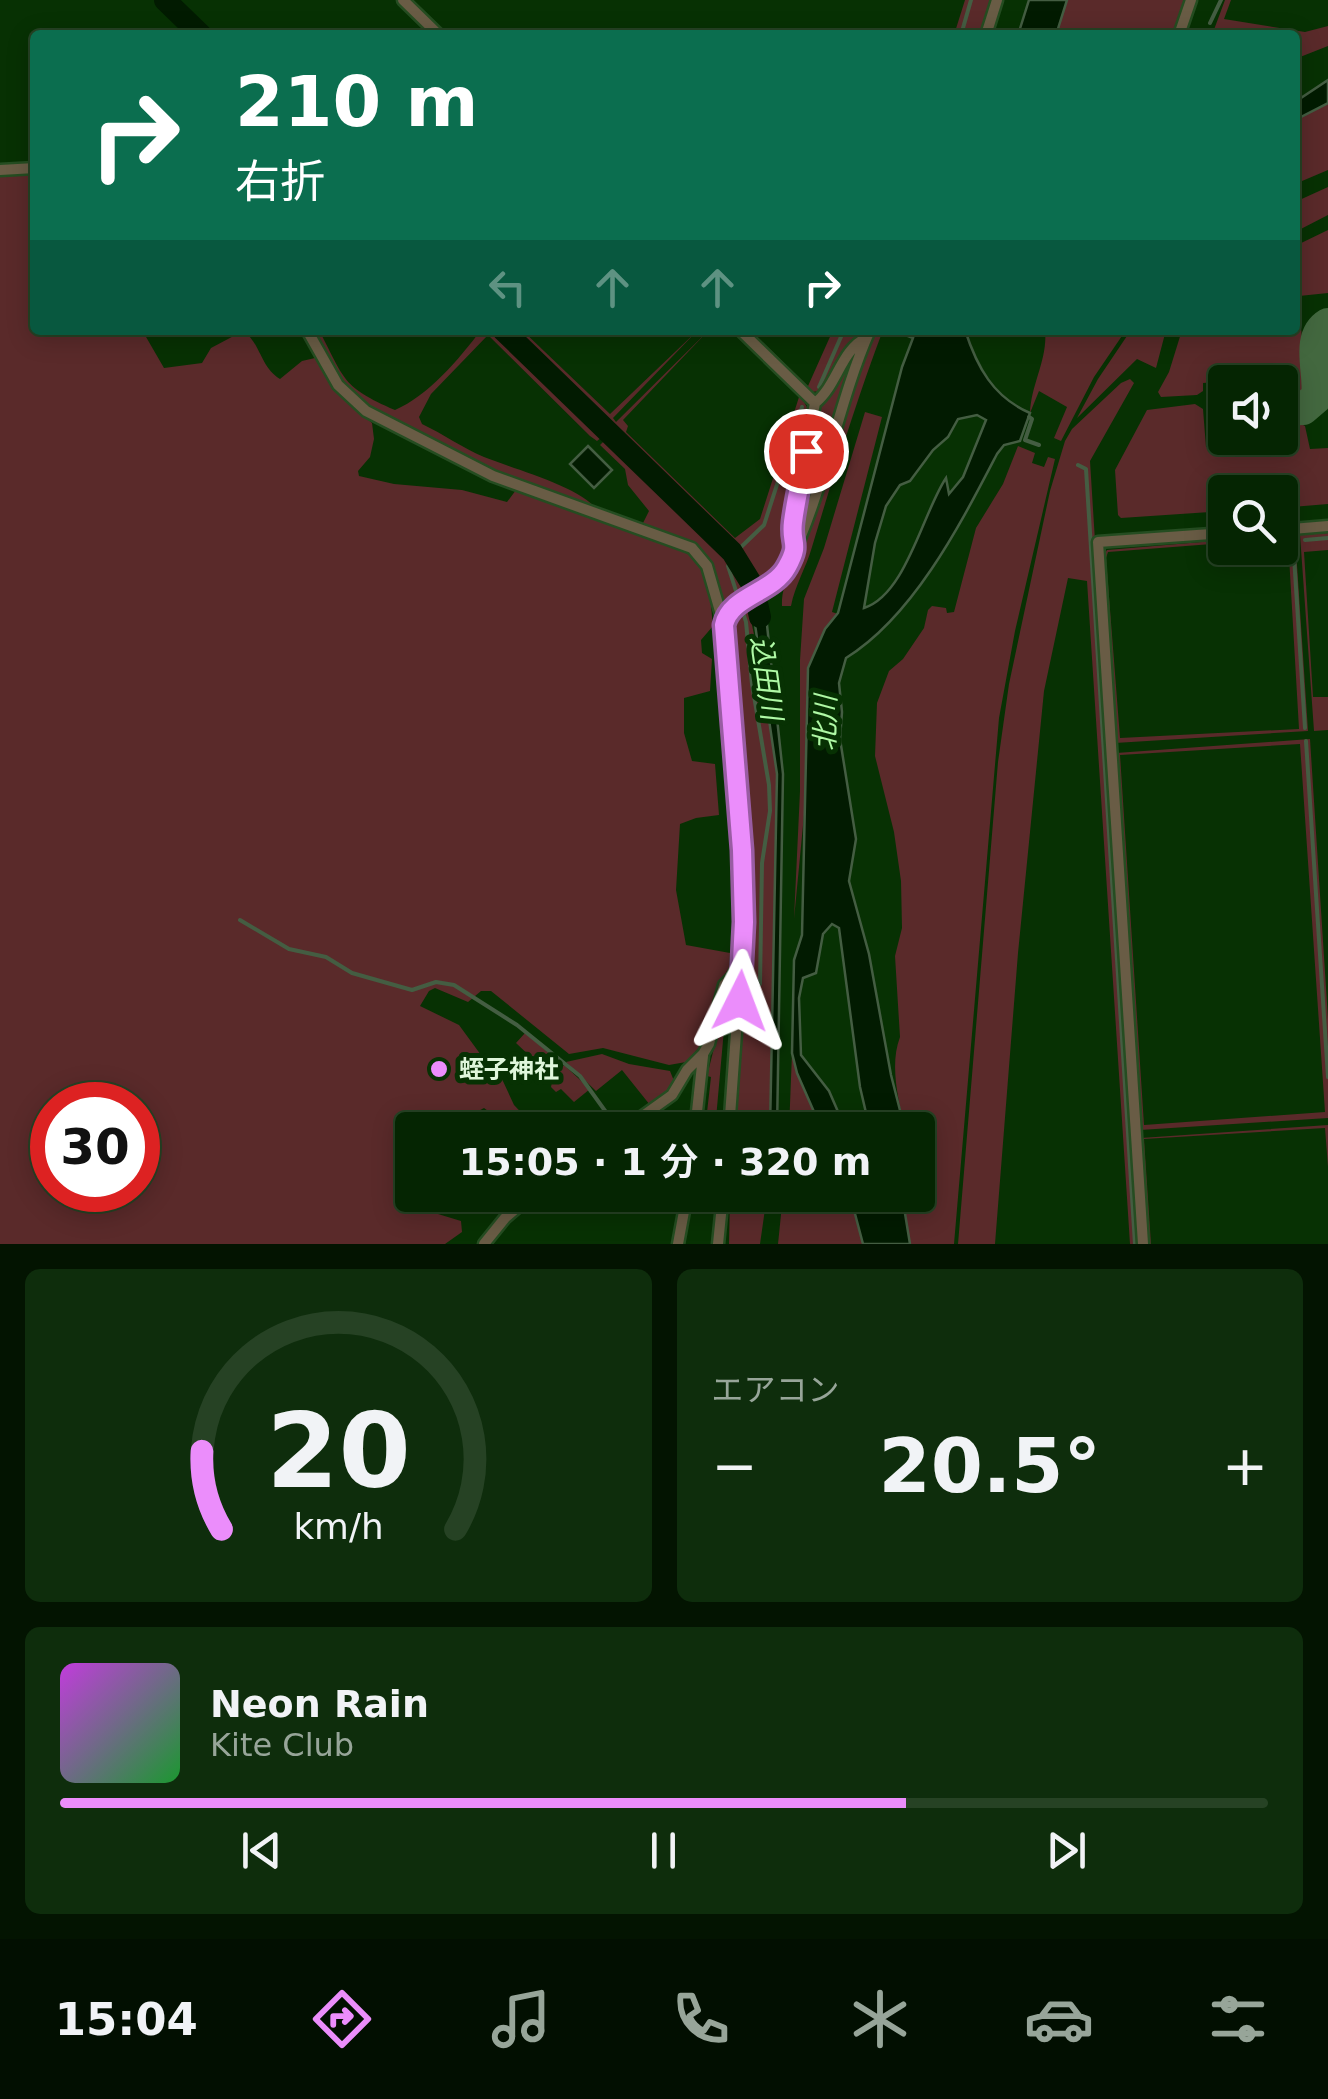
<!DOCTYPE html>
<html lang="ja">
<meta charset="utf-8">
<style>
:root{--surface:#052502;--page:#0e2d0c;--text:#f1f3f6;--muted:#97a599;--line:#264224;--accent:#eb8dfb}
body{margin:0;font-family:"DejaVu Sans","Noto Sans JP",sans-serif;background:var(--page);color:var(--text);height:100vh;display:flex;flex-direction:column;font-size:38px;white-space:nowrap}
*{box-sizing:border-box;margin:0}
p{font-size:32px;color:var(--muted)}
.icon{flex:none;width:55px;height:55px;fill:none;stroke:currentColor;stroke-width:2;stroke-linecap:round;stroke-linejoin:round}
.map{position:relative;height:1244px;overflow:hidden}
.drawer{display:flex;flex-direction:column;gap:25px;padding:25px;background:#031401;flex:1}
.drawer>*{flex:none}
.hud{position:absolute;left:30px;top:30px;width:1270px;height:305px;border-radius:10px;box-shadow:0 5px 25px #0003,0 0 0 2px var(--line);background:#0b6e4f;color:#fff;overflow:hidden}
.tools{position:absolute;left:1208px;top:365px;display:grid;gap:20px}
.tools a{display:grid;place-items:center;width:90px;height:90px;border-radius:10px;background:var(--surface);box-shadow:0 5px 25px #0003,0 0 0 2px var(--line);font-size:50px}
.speed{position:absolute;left:30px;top:1082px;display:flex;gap:20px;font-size:50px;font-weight:700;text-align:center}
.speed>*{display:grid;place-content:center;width:130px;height:130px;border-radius:50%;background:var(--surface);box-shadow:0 5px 25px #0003,0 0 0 2px var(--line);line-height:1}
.speed .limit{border:15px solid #d22;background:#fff;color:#111}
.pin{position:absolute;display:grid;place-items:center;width:85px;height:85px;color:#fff;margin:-42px;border:5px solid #fff;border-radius:50%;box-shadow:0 2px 10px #0007}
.me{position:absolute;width:110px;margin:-55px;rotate:3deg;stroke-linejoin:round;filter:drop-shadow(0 0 8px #0008)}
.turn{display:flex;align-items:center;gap:35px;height:210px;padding:0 40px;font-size:45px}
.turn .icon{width:130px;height:130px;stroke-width:2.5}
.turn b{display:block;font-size:70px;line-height:85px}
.lanes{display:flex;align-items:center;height:95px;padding:0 40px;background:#0003;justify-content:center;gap:50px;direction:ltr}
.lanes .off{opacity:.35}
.big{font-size:75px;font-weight:600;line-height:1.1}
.drawer .tile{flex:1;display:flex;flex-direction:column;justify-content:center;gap:15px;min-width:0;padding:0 35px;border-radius:15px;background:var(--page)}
.drawer .dial{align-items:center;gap:0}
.dial svg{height:260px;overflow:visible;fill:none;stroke:var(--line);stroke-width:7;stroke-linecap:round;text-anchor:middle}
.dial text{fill:var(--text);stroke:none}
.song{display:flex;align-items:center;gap:30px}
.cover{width:120px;height:120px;border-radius:15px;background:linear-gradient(135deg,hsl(290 70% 55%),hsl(130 70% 35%))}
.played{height:10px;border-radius:5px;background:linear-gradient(90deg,var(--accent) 70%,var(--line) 70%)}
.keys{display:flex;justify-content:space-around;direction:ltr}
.heat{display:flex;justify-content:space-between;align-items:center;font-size:55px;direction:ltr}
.drawer .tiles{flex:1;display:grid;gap:25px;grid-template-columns:1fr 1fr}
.tile:last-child{grid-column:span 2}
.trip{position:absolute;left:395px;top:1112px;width:540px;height:100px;border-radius:10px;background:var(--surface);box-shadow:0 5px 25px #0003,0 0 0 2px var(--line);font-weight:600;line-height:100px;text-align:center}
.tab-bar{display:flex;height:160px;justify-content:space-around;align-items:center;background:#020f01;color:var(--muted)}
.tab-bar .icon{width:70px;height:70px}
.tab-bar .on{color:var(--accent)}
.tab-bar b{font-size:45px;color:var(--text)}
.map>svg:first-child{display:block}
.green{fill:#5a2a2a;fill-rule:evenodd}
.water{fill:#021b01;stroke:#445d42;stroke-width:2.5;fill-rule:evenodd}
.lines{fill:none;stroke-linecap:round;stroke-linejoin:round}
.stream{stroke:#445d42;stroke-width:4}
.river{stroke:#021b01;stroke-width:22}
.taxiway{stroke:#43683f;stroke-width:32}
.minor-casing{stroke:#254d21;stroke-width:15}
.minor{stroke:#695c45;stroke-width:10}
.route-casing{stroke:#995ca3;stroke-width:25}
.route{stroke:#eb8dfb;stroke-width:18}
.poi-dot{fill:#eb8dfb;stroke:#073103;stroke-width:4}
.labels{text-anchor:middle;stroke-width:10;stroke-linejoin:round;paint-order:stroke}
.poi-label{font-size:25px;font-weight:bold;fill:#dff6db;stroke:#073103;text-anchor:start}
.water-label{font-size:28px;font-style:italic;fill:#aff9a5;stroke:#073103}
</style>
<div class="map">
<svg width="1328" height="1244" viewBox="0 0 1328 1244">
<rect width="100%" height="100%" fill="#073103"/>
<path class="green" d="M 965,0 L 992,0 L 981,35 L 954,35 Z
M 1067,0 L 1188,0 L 1176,35 L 1056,35 Z
M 1225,0 L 1231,0 L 1224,19 L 1305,32 L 1328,26 L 1328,46 L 1295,59 L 1295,35 L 1212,35 Z
M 1328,103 L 1328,170 L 1295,184 L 1295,120 Z
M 35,173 L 35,330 L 142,330 L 164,368 L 202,363 L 211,348 L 243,331 C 261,343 260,367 280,379 L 302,361 L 315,358 L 343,398 L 372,423 L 374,439 L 370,457 L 358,471 L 359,476 L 394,484 L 462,490 L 507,502 L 516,490 L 669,544 C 711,561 709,586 713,626 L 701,640 L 702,653 L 712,659 L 710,691 L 684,698 L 684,733 L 692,761 L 715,764 L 719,815 L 696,818 L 680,824 L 676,890 L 686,945 L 730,953 L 729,967 L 720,984 L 704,1042 L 686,1062 L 669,1065 L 603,1048 L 569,1054 L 491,991 L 481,991 L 468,1002 L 435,988 L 429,991 L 420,1006 L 459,1025 L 489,1066 L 495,1064 L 514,1105 L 538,1130 L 515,1130 L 484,1108 L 469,1116 L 447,1113 L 433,1130 L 412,1130 L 412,1195 L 440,1195 L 438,1214 L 461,1221 L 462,1232 L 445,1244 L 0,1244 L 0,176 ZM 52,1105 L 138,1105 L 138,1190 L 52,1190 Z
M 1328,187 L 1328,215 L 1295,232 L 1295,202 Z
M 1328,230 L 1328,293 L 1299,296 L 1305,386 L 1302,392 L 1280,395 L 1280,382 L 1270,382 L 1268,378 L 1203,383 L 1203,391 L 1197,395 L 1161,397 L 1158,392 L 1169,372 L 1182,330 L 1295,330 L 1295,246 Z
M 312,330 L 319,330 C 345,380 342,387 395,410 C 428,396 460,358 481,330 L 493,330 L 602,437 L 597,441 L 590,436 L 488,335 L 431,394 L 419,417 L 422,424 C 443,434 463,448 484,457 C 511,468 581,487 596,509 L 494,471 L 360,402 L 333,371 Z
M 513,330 L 522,330 L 610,414 L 698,330 L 613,418 L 616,422 L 709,330 L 623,420 L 628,426 L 626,432 L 735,538 L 760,519 L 799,397 L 732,330 L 735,330 L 799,393 L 808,409 L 787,529 L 788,551 L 775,573 L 762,583 L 733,543 Z
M 746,330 L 750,330 L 808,386 L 833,330 L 864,330 L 821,391 L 811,392 Z
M 876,330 L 883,330 C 856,401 834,474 812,547 C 806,568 795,585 791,606 L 782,606 C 781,582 796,564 803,541 C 826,471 846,398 876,330 Z
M 1045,330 L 1126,330 L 1094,377 L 1061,441 L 1054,438 L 1067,407 L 1039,391 L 1030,413 C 1031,384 1048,359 1045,330 Z
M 1131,330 L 1166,330 L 1156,368 L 1137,359 L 1077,418 L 1098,379 Z
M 858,346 L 798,527 L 819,407 L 832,392 Z
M 1130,379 L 1134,383 L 1090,461 L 1139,1244 L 1130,1244 L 1087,581 L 1068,578 L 1044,691 L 1018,953 L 995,1244 L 958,1244 L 998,762 L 1009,684 L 1050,491 L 1065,441 L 1072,429 L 1121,383 Z
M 1195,404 L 1203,409 L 1206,447 L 1273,443 L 1273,438 L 1280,438 L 1281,425 L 1299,423 L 1305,426 L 1310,449 L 1328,448 L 1328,504 L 1280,508 L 1280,492 L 1225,492 L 1225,511 L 1121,518 L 1118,515 L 1115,470 L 1147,410 Z
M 865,412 L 882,417 L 832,612 L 838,614 L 825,629 L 808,668 L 807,784 L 794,919 L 800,791 L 800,660 L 804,599 L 824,548 Z
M 605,440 C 647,480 726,541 747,592 L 728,604 L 724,603 C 705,543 699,545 642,525 L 649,511 L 628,485 L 625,469 L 600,445 Z
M 1018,446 L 1035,453 L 1032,463 L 1044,467 L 1048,457 L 1055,459 L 1015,631 L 999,718 L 954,1244 L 910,1244 L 902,1195 L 918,1195 L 918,1130 L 905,1130 C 899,1101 889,1066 900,1037 L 895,956 L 902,928 L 901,881 L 894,832 L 875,756 L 877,703 L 889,671 L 903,659 L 924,628 L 928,610 L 932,606 L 946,608 L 947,613 L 954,612 L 976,528 L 1003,484 Z
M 1328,533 L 1328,550 L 1304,552 L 1313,697 L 1328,697 L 1328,730 L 1314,731 L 1300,535 Z
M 1295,535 L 1308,731 L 1115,743 L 1104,555 L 1107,550 L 1225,540 L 1225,543 L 1108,552 L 1106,558 L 1120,738 L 1299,729 L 1288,539 L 1280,539 L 1280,536 Z
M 748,606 L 757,649 L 761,649 L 777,774 L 770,1130 L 735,1130 L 749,922 L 747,808 L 730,630 L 732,617 Z
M 1310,739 L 1328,1019 L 1328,1118 L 1140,1130 L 1116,753 ZM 1300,744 L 1325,1112 L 1144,1125 L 1120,755 Z
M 727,996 L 715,1130 L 705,1130 L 711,1077 L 707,1076 Z
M 525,1033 L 561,1063 L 550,1075 L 516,1043 Z
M 792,1053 L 797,1073 L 822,1130 L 789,1130 Z
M 602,1054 L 629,1064 L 670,1071 L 674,1081 L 669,1091 L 650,1105 L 622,1070 L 596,1091 L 566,1062 Z
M 564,1065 L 590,1089 L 574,1102 L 561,1089 L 556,1092 L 551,1087 L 553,1077 Z
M 1328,1125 L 1328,1167 L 1325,1128 L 1144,1139 L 1151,1244 L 1147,1244 L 1141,1138 Z
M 730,1195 L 767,1195 L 760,1244 L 729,1244 Z
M 783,1195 L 850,1195 L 863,1244 L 778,1244 Z"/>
<path class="water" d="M 1029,0 L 1067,0 L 1056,35 L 1018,35 Z
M 1328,80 L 1328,103 L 1295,120 L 1295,102 Z
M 907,330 L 965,330 C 977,367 993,397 1030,413 L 1020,441 L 1004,445 L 997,454 C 961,523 914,616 846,658 L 839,683 L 842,712 L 840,739 L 856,839 L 849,881 L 869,954 L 891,1075 L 905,1130 L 870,1130 L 860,1087 L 839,928 L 832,924 L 823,934 L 816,973 L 803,978 L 799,998 L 801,1055 L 829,1091 L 846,1130 L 822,1130 L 797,1073 L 792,1053 L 794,960 L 802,935 L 808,668 L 825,629 L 838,613 L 902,367 L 913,338 L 908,336 ZM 977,415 L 986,420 L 963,477 L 949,494 L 946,478 C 923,512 906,595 864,608 L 875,543 L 886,506 L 900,485 L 910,481 L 933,450 L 948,437 L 958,419 Z
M 588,446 L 612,470 L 594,488 L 570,464 Z
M 764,597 L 783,774 L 777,1130 L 770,1130 L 777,774 L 752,604 Z
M 850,1195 L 902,1195 L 910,1244 L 863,1244 Z"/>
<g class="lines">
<path class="stream" d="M 1210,23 L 1221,0
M 961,35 L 971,0
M 819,387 L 844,330
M 1029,417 L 1032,419 L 1025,440 L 1039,445
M 1078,465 L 1086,469 L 1135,1244
M 1305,540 L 1328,538
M 1293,541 L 1305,728
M 1306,741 L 1328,1077
M 240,920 L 289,949 L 326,957 L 352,973 L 412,990 L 436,982 L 454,985 L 517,1025 L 580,1076 L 616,1126
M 760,984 L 762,863 L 770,811 L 769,785 L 752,684 L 746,622 L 728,566 L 740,548 L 764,525 L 802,407"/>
<path class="river" d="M 165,0 L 201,35
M 503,330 L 732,552 L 753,586 L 760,617"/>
<path class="taxiway" d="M 1280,410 L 1303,409 L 1317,397 C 1321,374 1305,338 1328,324"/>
<g class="minor-casing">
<path id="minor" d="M 403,0 L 439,35
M 986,35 L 997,0
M 1179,35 L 1191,0
M 0,170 L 35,168
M 307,330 L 338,385 L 366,411 L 493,476 L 692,548 L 707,566 L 724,625 L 740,808 L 744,922 L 729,1130
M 740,330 L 815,403
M 1280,530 L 1328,526
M 796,543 L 793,520 L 815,403 C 837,386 841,350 866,338
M 724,624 C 730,595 776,590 789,563 C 825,489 837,405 870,330
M 623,1130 L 672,1095 L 687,1070 L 703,1054 L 709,1044 L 724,985 L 730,979 L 742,980
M 695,1130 L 703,1056
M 484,1244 L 505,1218 L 532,1195
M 678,1244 L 687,1195
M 718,1244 L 723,1195
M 1143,1244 L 1098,542 L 1225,533"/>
</g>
<use href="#minor" class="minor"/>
</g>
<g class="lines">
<g class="route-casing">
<path id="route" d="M 740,1001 L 744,922 L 742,850 L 724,625 C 730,596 773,593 787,567 C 801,542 790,545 793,522 C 796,498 802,475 806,451"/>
</g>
<use href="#route" class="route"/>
</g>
<circle class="poi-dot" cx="439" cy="1069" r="10"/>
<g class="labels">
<g class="poi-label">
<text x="459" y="1078">蛭子神社</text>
</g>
<g class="water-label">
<text transform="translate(767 678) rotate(82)" y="10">込田川</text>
<text transform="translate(825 723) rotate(-89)" y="10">北川</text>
</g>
</g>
</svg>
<div class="tools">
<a><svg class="icon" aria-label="sound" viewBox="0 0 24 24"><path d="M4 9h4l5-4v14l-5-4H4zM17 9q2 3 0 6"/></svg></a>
<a><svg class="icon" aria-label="search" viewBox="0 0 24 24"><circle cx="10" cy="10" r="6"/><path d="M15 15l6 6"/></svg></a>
</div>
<div class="speed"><div class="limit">30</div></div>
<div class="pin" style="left:806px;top:451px;background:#d93025"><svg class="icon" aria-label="arrive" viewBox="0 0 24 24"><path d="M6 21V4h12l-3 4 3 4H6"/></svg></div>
<svg class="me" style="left:740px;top:1001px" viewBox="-20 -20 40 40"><path d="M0-17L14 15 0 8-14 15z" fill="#eb8dfb" stroke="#fff" stroke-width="4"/></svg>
<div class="trip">15:05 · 1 分 · 320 m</div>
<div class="hud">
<div class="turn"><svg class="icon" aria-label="right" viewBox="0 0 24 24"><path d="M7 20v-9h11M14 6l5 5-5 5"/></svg><div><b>210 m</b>右折</div></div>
<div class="lanes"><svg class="icon off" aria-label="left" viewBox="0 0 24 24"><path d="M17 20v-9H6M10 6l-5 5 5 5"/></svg><svg class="icon off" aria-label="ahead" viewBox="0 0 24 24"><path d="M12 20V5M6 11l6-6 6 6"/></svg><svg class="icon off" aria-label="ahead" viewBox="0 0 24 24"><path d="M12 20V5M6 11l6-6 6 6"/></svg><svg class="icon" aria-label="right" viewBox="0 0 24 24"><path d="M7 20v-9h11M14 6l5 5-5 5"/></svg></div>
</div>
</div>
<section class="drawer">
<div class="tiles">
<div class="tile dial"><svg viewBox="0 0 100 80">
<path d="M14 69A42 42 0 1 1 86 69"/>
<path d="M14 69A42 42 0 0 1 8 45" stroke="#eb8dfb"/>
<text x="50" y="56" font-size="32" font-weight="700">20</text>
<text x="50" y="72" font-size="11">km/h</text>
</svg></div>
<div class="tile"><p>エアコン</p>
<div class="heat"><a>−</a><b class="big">20.5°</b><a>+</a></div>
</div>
<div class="tile">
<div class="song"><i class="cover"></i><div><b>Neon Rain</b><p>Kite Club</p></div></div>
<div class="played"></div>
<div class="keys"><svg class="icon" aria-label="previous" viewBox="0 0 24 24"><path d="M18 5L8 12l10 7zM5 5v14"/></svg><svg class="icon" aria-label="pause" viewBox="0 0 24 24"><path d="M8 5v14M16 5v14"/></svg><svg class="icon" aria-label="next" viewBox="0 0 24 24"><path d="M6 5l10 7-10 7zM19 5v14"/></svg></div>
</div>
</div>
</section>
<nav class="tab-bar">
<b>15:04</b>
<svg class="icon on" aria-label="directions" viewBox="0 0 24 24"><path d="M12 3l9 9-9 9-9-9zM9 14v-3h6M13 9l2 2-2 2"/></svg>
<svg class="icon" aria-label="music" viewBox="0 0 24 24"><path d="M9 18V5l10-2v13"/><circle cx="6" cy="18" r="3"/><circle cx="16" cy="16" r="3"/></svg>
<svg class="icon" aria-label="phone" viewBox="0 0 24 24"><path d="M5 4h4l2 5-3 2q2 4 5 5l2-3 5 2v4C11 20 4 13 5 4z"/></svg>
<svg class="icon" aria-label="climate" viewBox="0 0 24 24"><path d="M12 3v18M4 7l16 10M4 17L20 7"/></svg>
<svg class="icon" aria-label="car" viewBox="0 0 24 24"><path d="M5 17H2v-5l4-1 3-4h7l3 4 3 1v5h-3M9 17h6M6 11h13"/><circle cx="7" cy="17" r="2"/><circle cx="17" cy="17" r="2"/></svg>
<svg class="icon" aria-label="filters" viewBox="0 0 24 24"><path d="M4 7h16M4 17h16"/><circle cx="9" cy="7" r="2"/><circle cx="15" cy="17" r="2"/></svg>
</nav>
